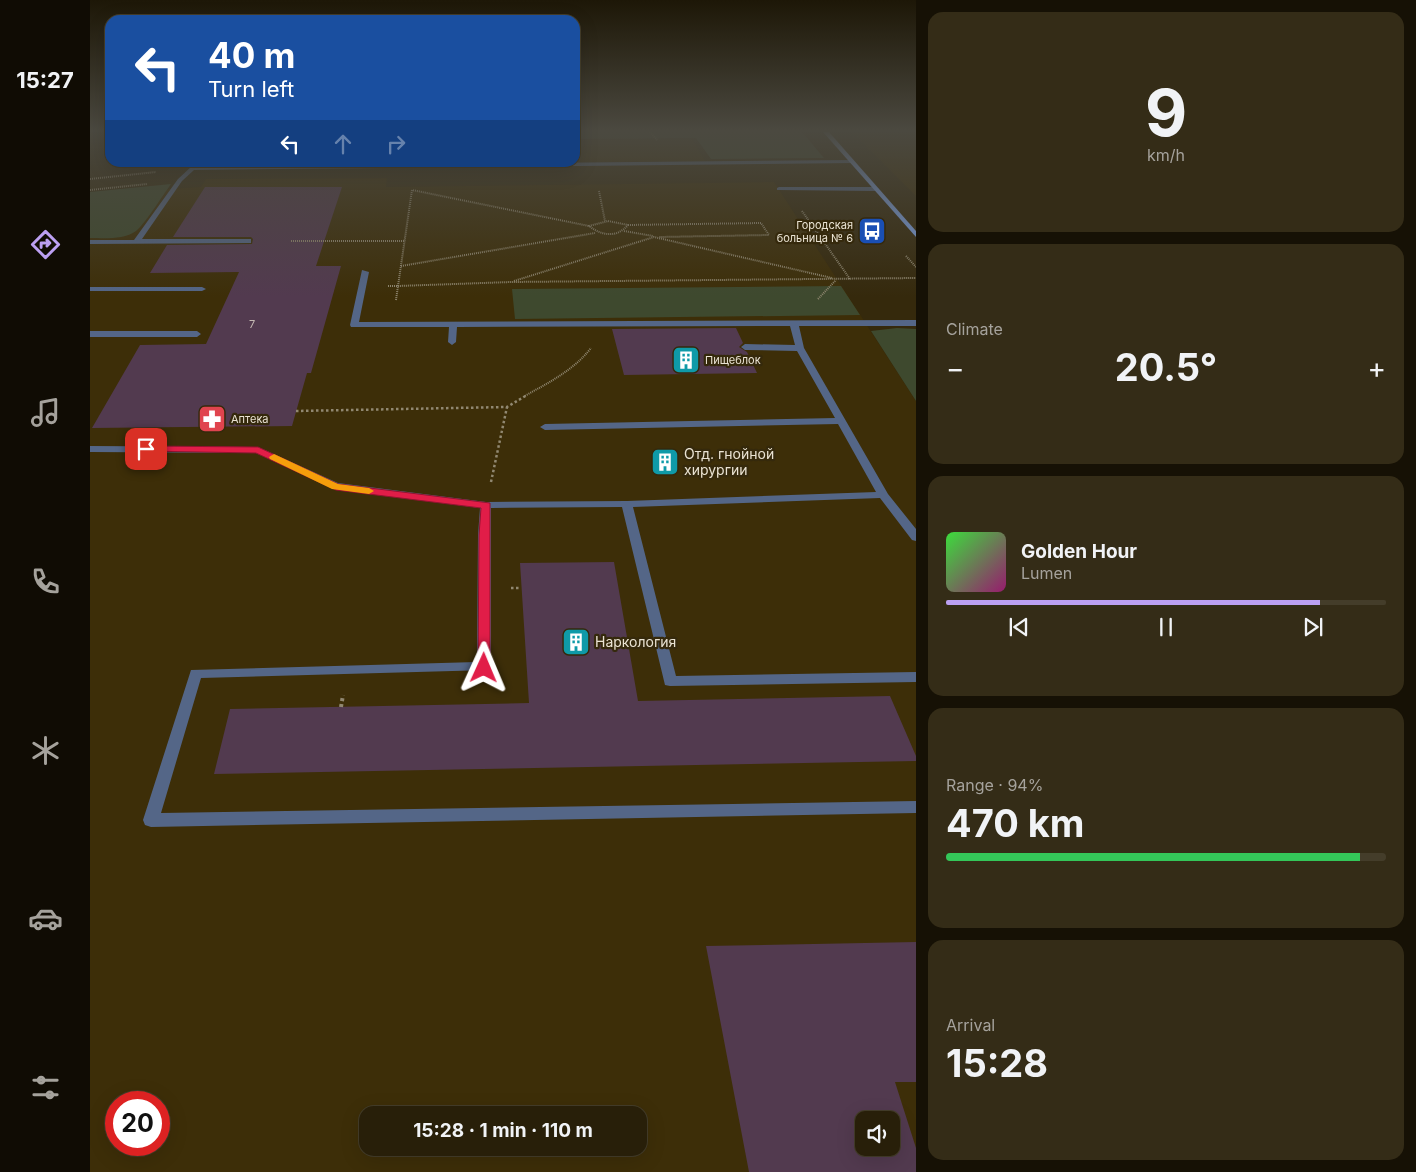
<!DOCTYPE html>
<meta charset="utf-8">
<style>
:root{--surface:#281f09;--page:#342c17;--text:#f1f3f6;--muted:#a5a29c;--line:#443d2a;--accent:#bca0f2}
body{margin:0;font-family:Inter,sans-serif;background:var(--page);color:var(--text);height:100vh;display:flex;flex-direction:column;font-size:19px;white-space:nowrap}
*{box-sizing:border-box;margin:0}
p{font-size:16px;color:var(--muted)}
.icon{flex:none;width:28px;height:28px;fill:none;stroke:currentColor;stroke-width:2;stroke-linecap:round;stroke-linejoin:round}
.map{position:relative;flex:1;overflow:hidden}
.details{display:flex;flex-direction:column;gap:12px;padding:12px;background:#161105;width:500px}
.details>*{flex:none}
.top-card{position:absolute;left:15px;top:15px;width:475px;height:152px;border-radius:15px;box-shadow:0 5px 20px #0002,0 0 0 1px var(--line);background:#1a4fa0;color:#fff;overflow:hidden}
.buttons{position:absolute;left:765px;top:1111px;display:grid;gap:10px}
.buttons a{display:grid;place-items:center;width:45px;height:45px;border-radius:10px;background:var(--surface);box-shadow:0 5px 20px #0002,0 0 0 1px var(--line);font-size:25px}
.speed{position:absolute;left:15px;top:1091px;display:flex;gap:10px;font-size:25px;font-weight:700;text-align:center}
.speed>*{display:grid;place-content:center;width:65px;height:65px;border-radius:50%;background:var(--surface);box-shadow:0 5px 20px #0002,0 0 0 1px var(--line);line-height:1}
.speed .limit{border:8px solid #d22;background:#fff;color:#111}
.pin{position:absolute;display:grid;place-items:center;width:42px;height:42px;color:#fff;margin:-21px;border-radius:10px;box-shadow:0 2px 8px #0006}
.me{position:absolute;width:55px;margin:-28px;rotate:1deg;stroke-linejoin:round;filter:drop-shadow(0 0 4px #0008)}
.turn{display:flex;align-items:center;gap:18px;height:105px;padding:0 20px;font-size:22px}
.turn .icon{width:65px;height:65px;stroke-width:2.5}
.turn b{display:block;font-size:35px;line-height:42px}
.lanes{display:flex;align-items:center;height:48px;padding:0 20px;background:#0003;justify-content:center;gap:25px;direction:ltr}
.lanes .off{opacity:.35}
.big{font-size:38px;font-weight:700;line-height:1.1}
.details .card{flex:1;display:flex;flex-direction:column;justify-content:center;gap:8px;min-width:0;padding:0 18px;border-radius:15px;background:var(--page)}
.details .dial{align-items:center;gap:0}
.dial b{font-size:65px;line-height:1}
.song{display:flex;align-items:center;gap:15px}
.cover{width:60px;height:60px;border-radius:8px;background:linear-gradient(135deg,hsl(120 70% 55%),hsl(320 70% 35%))}
.played{height:5px;border-radius:2px;background:linear-gradient(90deg,var(--accent) 85%,var(--line) 85%)}
.keys{display:flex;justify-content:space-around;direction:ltr}
.heat{display:flex;justify-content:space-between;align-items:center;font-size:28px;direction:ltr}
.charge{height:8px;border-radius:4px;background:linear-gradient(90deg,#34c759 94%,var(--line) 0)}
.trip{position:absolute;left:269px;top:1106px;width:288px;height:50px;border-radius:15px;background:var(--surface);box-shadow:0 5px 20px #0002,0 0 0 1px var(--line);font-weight:700;line-height:50px;text-align:center}
main{display:flex;flex:1;min-height:0}
.tab-bar{display:flex;flex-direction:column;width:90px;justify-content:space-around;align-items:center;background:#100c04;color:var(--muted)}
.tab-bar .icon{width:35px;height:35px}
.tab-bar .current{color:var(--accent)}
.tab-bar b{font-size:22px;color:var(--text)}
.map>svg:first-child{display:block}
.built{fill:#3d2e08;fill-rule:evenodd}
.green{fill:#3e492e}
.building{fill:#523a4f;fill-rule:evenodd}
.lines{fill:none;stroke-linecap:round;stroke-linejoin:round}
.path-far2{stroke:#918871;stroke-width:2;stroke-dasharray:1 1;stroke-linecap:butt}
.path-far1{stroke:#918871;stroke-width:2.5;stroke-dasharray:2.5 2.5;stroke-linecap:butt}
.path{stroke:#918871;stroke-width:4;stroke-dasharray:3 3;stroke-linecap:butt}
.service{fill:#546687;fill-rule:evenodd}
.primary{fill:#7ca1e5;fill-rule:evenodd}
.route{fill:#e11d48;stroke:#92132f}
.slow{fill:#f59e0b}
.labels{text-anchor:middle;stroke-width:4.5;stroke-linejoin:round;paint-order:stroke}
.far-poi-label{font-size:11px;fill:#eae3d3;stroke:#35290c;text-anchor:start}
.number-label{font-size:11px;fill:#c4b9b2}
.poi-label{font-size:14px;fill:#eae3d3;stroke:#35290c;text-anchor:start}
</style>
<main>
<nav class="tab-bar">
<b>15:27</b>
<svg class="icon current" aria-label="directions" viewBox="0 0 24 24"><path d="M12 3l9 9-9 9-9-9zM9 14v-3h6M13 9l2 2-2 2"/></svg>
<svg class="icon" aria-label="music" viewBox="0 0 24 24"><path d="M9 18V5l10-2v13"/><circle cx="6" cy="18" r="3"/><circle cx="16" cy="16" r="3"/></svg>
<svg class="icon" aria-label="phone" viewBox="0 0 24 24"><path d="M5 4h4l2 5-3 2q2 4 5 5l2-3 5 2v4C11 20 4 13 5 4z"/></svg>
<svg class="icon" aria-label="climate" viewBox="0 0 24 24"><path d="M12 3v18M4 7l16 10M4 17L20 7"/></svg>
<svg class="icon" aria-label="car" viewBox="0 0 24 24"><path d="M5 17H2v-5l4-1 3-4h7l3 4 3 1v5h-3M9 17h6M6 11h13"/><circle cx="7" cy="17" r="2"/><circle cx="17" cy="17" r="2"/></svg>
<svg class="icon" aria-label="filters" viewBox="0 0 24 24"><path d="M4 7h16M4 17h16"/><circle cx="9" cy="7" r="2"/><circle cx="15" cy="17" r="2"/></svg>
</nav>
<div class="map">
<svg width="826" height="1172" viewBox="0 0 826 1172">
<rect width="100%" height="100%" fill="#35290c"/>
<path class="built" d="M 762,132 L 826,132 L 826,196 Z
M 602,139 L 615,161 L 485,162 L 485,140 Z
M 182,162 L 404,162 L 404,163 L 181,165 Z
M 297,178 L 296,187 L 684,182 L 826,401 L 826,1172 L 0,1172 L 0,194 L 111,187 L 116,179 ZM 26,1102 L 69,1102 L 69,1145 L 26,1145 ZM 278,1115 L 548,1115 L 548,1148 L 278,1148 ZM 774,1120 L 801,1120 L 801,1148 L 774,1148 Z"/>
<path class="green" d="M 485,132 L 712,132 L 734,158 L 621,159 L 606,138 L 485,139 Z
M 81,184 C 73,195 55,224 46,231 C 34,240 14,238 0,238 L 0,192 Z
M 751,286 L 770,315 L 425,319 L 422,289 Z
M 807,328 L 826,329 L 826,401 L 781,331 Z"/>
<path class="building" d="M 115,187 L 252,187 L 226,266 L 251,266 L 221,373 L 217,373 L 202,426 L 2,428 L 50,345 L 116,344 L 149,272 L 60,273 L 77,245 L 162,244 L 163,239 L 161,237 L 83,237 Z
M 646,328 L 653,343 L 649,347 L 657,352 L 667,373 L 534,375 L 522,329 Z
M 524,562 L 548,701 L 800,696 L 826,756 L 826,761 L 124,774 L 140,709 L 439,703 L 430,563 Z
M 826,942 L 826,1082 L 805,1082 L 826,1148 L 826,1172 L 659,1172 L 616,946 ZM 774,1120 L 801,1120 L 801,1148 L 774,1148 Z"/>
<g class="lines">
<path class="path-far2" d="M 560,132 L 567,140
M 0,179 L 66,172
M 0,190 L 57,184
M 509,191 L 515,221
M 712,211 L 760,279
M 518,221 L 538,225 C 527,238 512,236 499,226 Z
M 538,225 L 671,223 L 679,235 L 569,237
M 534,231 L 563,236
M 201,241 L 315,241
M 816,256 L 826,267
M 311,266 L 505,233
M 424,281 L 564,237 L 742,278
M 298,286 L 308,286 L 322,190 L 499,226
M 728,299 L 746,280
M 306,300 L 308,286 L 421,282 L 826,278
M 435,396 C 459,382 483,371 501,348"/>
<path class="path-far1" d="M 206,411 L 417,407 L 437,395
M 401,482 L 417,407
M 421,588 L 431,588"/>
<path class="path" d="M 251,707 L 253,695"/>
<path class="service" d="M 762,160 L 764,163 L 104,170 L 92,181 L 52,239 L 161,239 L 161,243 L 0,244 L 0,240 L 44,240 L 88,179 L 102,166 Z
M 689,187 L 786,187 L 789,189 L 786,191 L 687,190 L 687,188 Z
M 272,270 L 279,272 L 269,322 L 826,320 L 826,326 L 709,326 L 714,348 L 798,494 L 826,529 L 826,541 L 822,540 L 790,498 L 543,507 L 586,676 L 826,672 L 826,682 L 580,686 L 575,685 L 532,507 L 401,508 L 401,667 L 399,670 L 111,678 L 71,813 L 826,801 L 826,813 L 61,827 L 55,825 L 53,820 L 101,670 L 387,662 L 388,535 L 390,508 L 246,489 L 166,453 L 0,452 L 0,446 L 168,447 L 248,483 L 396,502 L 537,501 L 786,492 L 748,424 L 455,430 L 450,427 L 455,424 L 745,418 L 707,351 L 655,350 L 651,347 L 655,344 L 705,345 L 700,326 L 367,327 L 366,342 L 362,345 L 358,342 L 359,327 L 261,327 L 260,325 Z
M 0,287 L 112,287 L 116,289 L 112,291 L 0,291 Z
M 0,331 L 107,331 L 111,334 L 107,337 L 0,337 Z"/>
<path class="primary" d="M 733,132 L 739,132 L 826,231 L 826,237 Z"/>
</g>
<linearGradient id="sky" x2="0" y2="1"><stop stop-color="#1d1707"/><stop offset="0.44" stop-color="#4b4940"/><stop offset="1" stop-color="#4b4940" stop-opacity="0"/></linearGradient>
<rect width="826" height="297" fill="url(#sky)"/>
<path class="route" d="M 56,446 L 168,447 L 248,484 L 400,503 L 400,668 L 399,671 L 390,671 L 388,668 L 389,535 L 391,508 L 246,490 L 166,453 L 53,451 L 51,449 Z"/>
<path class="slow" d="M 184,454 L 248,484 L 279,488 L 284,491 L 279,494 L 242,489 L 180,459 L 179,457 Z"/>
<defs>
<g id="bus-square" transform="scale(1.4375)"><rect x="-9" y="-9" width="18" height="18" rx="4" fill="#1a4fb4" stroke="#35290c"/><path d="M-5-6H5V4H4V6H2V4H-2V6H-4V4H-5ZM-3.5-4V0h7V-4ZM-3.5 1.2v1.5H-2V1.2ZM2 1.2v1.5H3.5V1.2Z" fill="#fff"/></g>
<g id="building-square" transform="scale(1.4375)"><rect x="-9" y="-9" width="18" height="18" rx="4" fill="#0f9aa8" stroke="#35290c"/><path d="M-4-6H4V6H1V3H-1V6H-4ZM-2.5-4.3h1.7v1.8h-1.7ZM.8-4.3h1.7v1.8H.8ZM-2.5-1h1.7V.8h-1.7ZM.8-1h1.7V.8H.8Z" fill="#fff"/></g>
<g id="pharmacy-square" transform="scale(1.4375)"><rect x="-9" y="-9" width="18" height="18" rx="4" fill="#e0444e" stroke="#35290c"/><path d="M-2-6h4v4h4v4h-4v4h-4v-4h-4v-4h4Z" fill="#fff"/></g>
</defs>
<g fill-rule="evenodd">
<use href="#bus-square" x="782" y="231"/>
<use href="#building-square" x="596" y="360"/>
<use href="#pharmacy-square" x="122" y="419"/>
<use href="#building-square" x="575" y="462"/>
<use href="#building-square" x="486" y="642"/>
</g>
<g class="labels">
<g class="far-poi-label">
<text x="763" y="229" text-anchor="end">Городская<tspan x="763" dy="13">больница № 6</tspan></text>
<text x="615" y="364">Пищеблок</text>
<text x="141" y="423">Аптека</text>
</g>
<g class="number-label">
<text x="162" y="328">7</text>
</g>
<g class="poi-label">
<text x="594" y="459">Отд. гнойной<tspan x="594" dy="16">хирургии</tspan></text>
<text x="505" y="647">Наркология</text>
</g>
</g>
</svg>
<div class="buttons">
<a><svg class="icon" aria-label="sound" viewBox="0 0 24 24"><path d="M4 9h4l5-4v14l-5-4H4zM17 9q2 3 0 6"/></svg></a>
</div>
<div class="speed"><div class="limit">20</div></div>
<div class="pin" style="left:56px;top:449px;background:#d93025"><svg class="icon" aria-label="arrive" viewBox="0 0 24 24"><path d="M6 21V4h12l-3 4 3 4H6"/></svg></div>
<svg class="me" style="left:394px;top:668px" viewBox="-20 -20 40 40"><path d="M0-17L14 15 0 8-14 15z" fill="#e11d48" stroke="#fff" stroke-width="4"/></svg>
<div class="trip">15:28 · 1 min · 110 m</div>
<div class="top-card">
<div class="turn"><svg class="icon" aria-label="left" viewBox="0 0 24 24"><path d="M17 20v-9H6M10 6l-5 5 5 5"/></svg><div><b>40 m</b>Turn left</div></div>
<div class="lanes"><svg class="icon" aria-label="left" viewBox="0 0 24 24"><path d="M17 20v-9H6M10 6l-5 5 5 5"/></svg><svg class="icon off" aria-label="ahead" viewBox="0 0 24 24"><path d="M12 20V5M6 11l6-6 6 6"/></svg><svg class="icon off" aria-label="right" viewBox="0 0 24 24"><path d="M7 20v-9h11M14 6l5 5-5 5"/></svg></div>
</div>
</div>
<section class="details">
<div class="card dial"><b>9</b><p>km/h</p></div>
<div class="card"><p>Climate</p>
<div class="heat"><a>−</a><b class="big">20.5°</b><a>+</a></div>
</div>
<div class="card">
<div class="song"><i class="cover"></i><div><b>Golden Hour</b><p>Lumen</p></div></div>
<div class="played"></div>
<div class="keys"><svg class="icon" aria-label="previous" viewBox="0 0 24 24"><path d="M18 5L8 12l10 7zM5 5v14"/></svg><svg class="icon" aria-label="pause" viewBox="0 0 24 24"><path d="M8 5v14M16 5v14"/></svg><svg class="icon" aria-label="next" viewBox="0 0 24 24"><path d="M6 5l10 7-10 7zM19 5v14"/></svg></div>
</div>
<div class="card"><p>Range · 94%</p><b class="big">470 km</b><div class="charge"></div></div>
<div class="card"><p>Arrival</p><b class="big">15:28</b></div>
</section>
</main>
